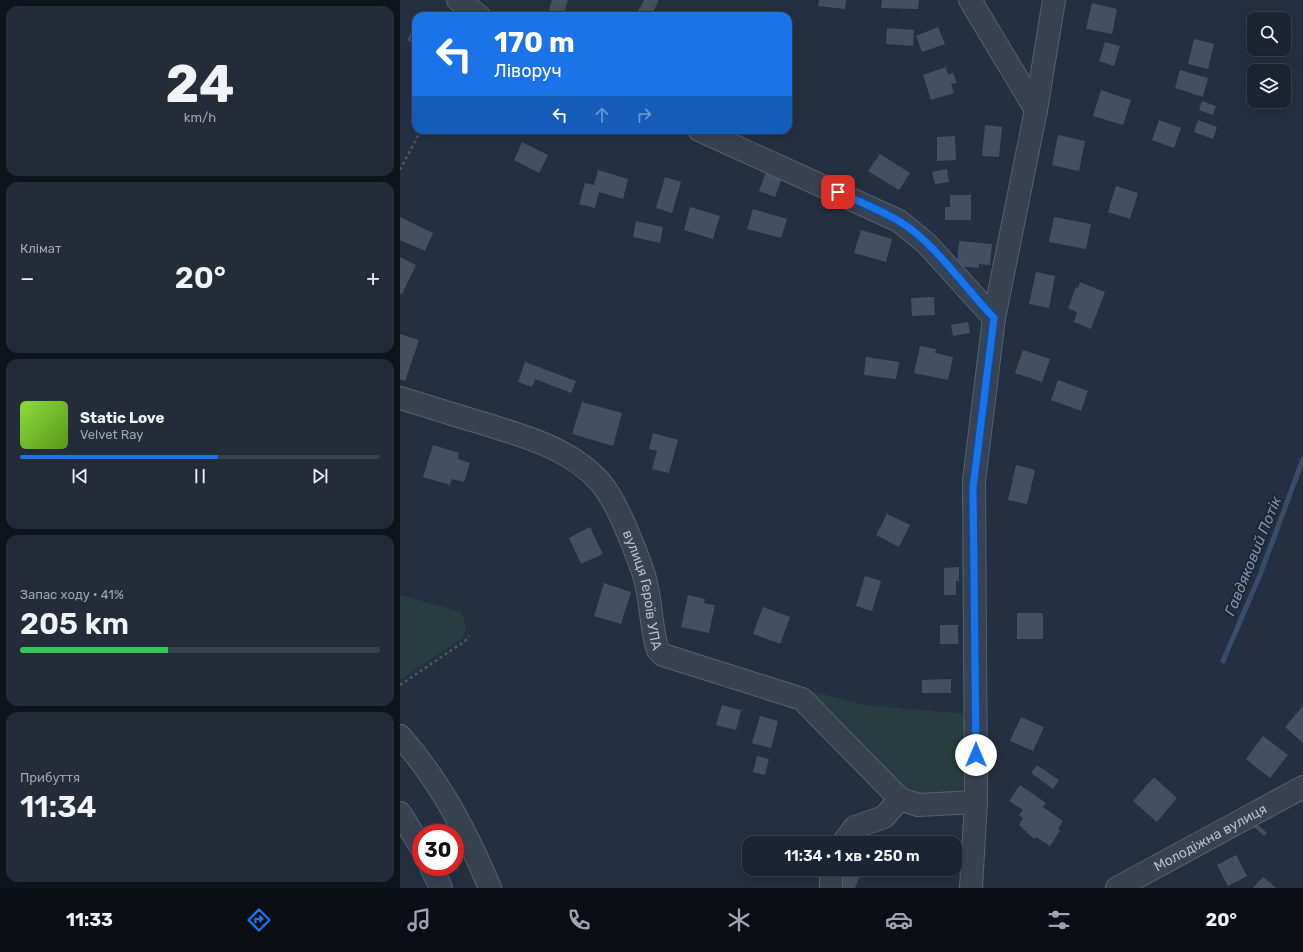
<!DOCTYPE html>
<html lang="uk">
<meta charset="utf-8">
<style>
:root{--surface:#1b2432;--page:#242c3a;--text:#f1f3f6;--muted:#a0a4ac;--line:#39414d;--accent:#1a73e8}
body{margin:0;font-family:Rubik,sans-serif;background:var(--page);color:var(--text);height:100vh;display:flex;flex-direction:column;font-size:15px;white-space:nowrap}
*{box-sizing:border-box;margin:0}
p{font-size:13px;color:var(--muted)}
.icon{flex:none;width:22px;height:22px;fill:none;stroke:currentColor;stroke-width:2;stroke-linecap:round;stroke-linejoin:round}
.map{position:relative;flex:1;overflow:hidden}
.details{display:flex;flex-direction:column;gap:6px;padding:6px;background:#0f141c;width:400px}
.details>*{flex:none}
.top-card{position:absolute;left:12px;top:12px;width:380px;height:122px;border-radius:12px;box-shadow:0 4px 16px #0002,0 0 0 1px var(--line);background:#1a73e8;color:#fff;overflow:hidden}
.buttons{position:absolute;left:847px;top:12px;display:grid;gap:8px}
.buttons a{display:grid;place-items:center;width:44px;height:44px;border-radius:8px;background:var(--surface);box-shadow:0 4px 16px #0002,0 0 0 1px var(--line);font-size:20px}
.speed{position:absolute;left:12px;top:824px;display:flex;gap:8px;font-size:20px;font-weight:700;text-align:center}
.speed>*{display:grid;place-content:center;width:52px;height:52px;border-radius:50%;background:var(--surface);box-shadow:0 4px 16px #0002,0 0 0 1px var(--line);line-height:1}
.speed .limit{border:6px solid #d22;background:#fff;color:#111}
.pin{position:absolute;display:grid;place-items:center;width:34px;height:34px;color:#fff;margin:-17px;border-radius:8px;box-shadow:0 2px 6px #0006}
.me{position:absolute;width:44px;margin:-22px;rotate:0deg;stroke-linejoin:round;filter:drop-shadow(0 0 3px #0008)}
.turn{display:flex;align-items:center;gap:14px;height:84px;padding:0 16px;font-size:18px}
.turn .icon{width:52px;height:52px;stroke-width:2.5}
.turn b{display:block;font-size:28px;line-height:34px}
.lanes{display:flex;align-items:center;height:38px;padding:0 16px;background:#0003;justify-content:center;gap:20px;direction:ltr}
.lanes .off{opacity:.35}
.big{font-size:30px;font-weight:600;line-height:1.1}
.details .widget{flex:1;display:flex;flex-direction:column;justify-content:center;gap:6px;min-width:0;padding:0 14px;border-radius:12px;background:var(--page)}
.details .dial{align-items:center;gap:0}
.dial b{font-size:52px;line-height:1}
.song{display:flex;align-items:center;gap:12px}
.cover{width:48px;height:48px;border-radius:6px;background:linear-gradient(135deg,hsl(90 70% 55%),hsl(90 70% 35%))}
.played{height:4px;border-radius:2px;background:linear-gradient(90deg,var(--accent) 55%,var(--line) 55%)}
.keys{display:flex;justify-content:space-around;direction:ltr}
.heat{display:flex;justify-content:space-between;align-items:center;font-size:22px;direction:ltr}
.charge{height:6px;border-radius:3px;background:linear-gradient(90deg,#34c759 41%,var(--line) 0)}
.trip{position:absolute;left:342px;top:836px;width:220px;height:40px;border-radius:12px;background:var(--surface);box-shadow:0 4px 16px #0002,0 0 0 1px var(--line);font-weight:600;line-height:40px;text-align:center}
.tab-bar{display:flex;height:64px;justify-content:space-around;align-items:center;background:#0b0e14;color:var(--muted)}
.tab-bar .icon{width:28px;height:28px}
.tab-bar .selected{color:var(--accent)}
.tab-bar b{font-size:18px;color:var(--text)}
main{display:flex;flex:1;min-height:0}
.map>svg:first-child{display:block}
.green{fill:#263e42}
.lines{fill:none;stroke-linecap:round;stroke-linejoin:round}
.stream{stroke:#394c6b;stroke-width:5}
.building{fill:#435064}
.minor-casing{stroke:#57606e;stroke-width:24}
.path{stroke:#455b5f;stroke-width:2.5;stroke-dasharray:3 3;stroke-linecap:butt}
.minor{stroke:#394251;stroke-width:22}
.route-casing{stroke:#114b97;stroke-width:10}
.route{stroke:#1a73e8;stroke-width:7}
.labels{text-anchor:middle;stroke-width:4;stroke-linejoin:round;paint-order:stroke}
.street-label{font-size:14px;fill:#b5bdcb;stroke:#1d2736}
.water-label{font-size:15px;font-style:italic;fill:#7c92b4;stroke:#1d2736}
</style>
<main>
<section class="details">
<div class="widget dial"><b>24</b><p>km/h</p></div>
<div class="widget"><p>Клімат</p>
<div class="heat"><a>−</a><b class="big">20°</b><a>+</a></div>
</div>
<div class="widget">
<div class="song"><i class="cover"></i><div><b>Static Love</b><p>Velvet Ray</p></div></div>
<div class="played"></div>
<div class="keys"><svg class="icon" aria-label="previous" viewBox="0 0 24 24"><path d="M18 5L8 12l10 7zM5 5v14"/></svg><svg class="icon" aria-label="pause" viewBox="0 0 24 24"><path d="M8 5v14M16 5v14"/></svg><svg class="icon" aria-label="next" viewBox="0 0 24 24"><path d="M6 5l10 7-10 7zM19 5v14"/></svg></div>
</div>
<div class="widget"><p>Запас ходу · 41%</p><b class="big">205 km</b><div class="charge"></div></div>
<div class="widget"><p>Прибуття</p><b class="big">11:34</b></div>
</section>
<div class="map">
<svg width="903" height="888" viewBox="0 0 903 888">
<rect width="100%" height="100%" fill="#243042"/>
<path class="green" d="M 0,595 L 61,612 C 65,623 69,629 61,639 L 0,680 Z
M 407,690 L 465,705 L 569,714 L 570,794 L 518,797 L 496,786 Z"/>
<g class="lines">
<path class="stream" d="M 823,661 L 860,575 L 903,459"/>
</g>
<path class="building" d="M 152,0 L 168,0 L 163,16 L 148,13 Z
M 244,0 L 259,0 L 251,16 L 238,11 Z
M 419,0 L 446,0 L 445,9 L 418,6 Z
M 482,0 L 519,0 L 518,9 L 481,8 Z
M 692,3 L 717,9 L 712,34 L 686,29 Z
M 16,24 L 16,45 L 7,40 Z
M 538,27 L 545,44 L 522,52 L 516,36 Z
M 487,28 L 514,30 L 513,46 L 486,44 Z
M 794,39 L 814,44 L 808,69 L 788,64 Z
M 705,42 L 720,46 L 714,66 L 699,61 Z
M 546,67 L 548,75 L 553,73 L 557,83 L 551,84 L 554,93 L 531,100 L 523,75 Z
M 780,70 L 808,78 L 803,97 L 775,88 Z
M 701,90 L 731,100 L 723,125 L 693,116 Z
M 802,101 L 816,106 L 813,115 L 799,110 Z
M 759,120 L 781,128 L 774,148 L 752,140 Z
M 798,120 L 817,127 L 813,139 L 794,132 Z
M 585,125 L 602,127 L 599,157 L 582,156 Z
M 658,135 L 685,141 L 679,171 L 652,165 Z
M 555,136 L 556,160 L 537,161 L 537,137 Z
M 122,142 L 148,155 L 139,173 L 114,160 Z
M 480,154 L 510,173 L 499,190 L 468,171 Z
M 547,169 L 549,182 L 535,184 L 532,172 Z
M 198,170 L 228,179 L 223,199 L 199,192 L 195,208 L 179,204 L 185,183 L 194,185 Z
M 366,172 L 382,178 L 375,197 L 359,191 Z
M 265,177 L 281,182 L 272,213 L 256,208 Z
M 716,186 L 738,193 L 730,219 L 708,212 Z
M 550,195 L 571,195 L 571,220 L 545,220 L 545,207 L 550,207 Z
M 290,207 L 320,216 L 313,239 L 284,230 Z
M 353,209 L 387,219 L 381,238 L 347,229 Z
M 0,217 L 33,233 L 25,251 L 0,240 Z
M 654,217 L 691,224 L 686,249 L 649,242 Z
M 236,221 L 263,227 L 260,243 L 233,237 Z
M 461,230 L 492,239 L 486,262 L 454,253 Z
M 559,241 L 592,244 L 590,265 L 579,264 L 579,268 L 557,266 Z
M 0,257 L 16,265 L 2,294 L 0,293 Z
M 636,272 L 655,276 L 649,308 L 629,304 Z
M 680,282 L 705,292 L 691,329 L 674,322 L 677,312 L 668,308 L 676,287 L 678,288 Z
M 534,297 L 535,315 L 512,316 L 511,298 Z
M 568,322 L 570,333 L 553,336 L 551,325 Z
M 0,334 L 19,340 L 5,381 L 0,379 Z
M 520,346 L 536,349 L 535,353 L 553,357 L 548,380 L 514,373 Z
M 623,350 L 650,359 L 642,382 L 615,373 Z
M 466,357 L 499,362 L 496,379 L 464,375 Z
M 125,362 L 176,381 L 171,393 L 135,379 L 132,387 L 118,382 Z
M 658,380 L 688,391 L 681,411 L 651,400 Z
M 182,402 L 222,413 L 213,446 L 172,434 Z
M 253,433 L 278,440 L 269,473 L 252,469 L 257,451 L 249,449 Z
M 33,445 L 59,453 L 58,459 L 70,463 L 64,482 L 52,479 L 50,485 L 23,477 Z
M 616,465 L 635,470 L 627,504 L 608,500 Z
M 487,514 L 510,525 L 499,547 L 476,535 Z
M 190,527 L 203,554 L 181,564 L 169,538 Z
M 559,567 L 559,581 L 556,581 L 556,595 L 544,595 L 544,568 Z
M 465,576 L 481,581 L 472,611 L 456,606 Z
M 204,583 L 231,592 L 221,624 L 194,616 Z
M 288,595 L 305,599 L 304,603 L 315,605 L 309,633 L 281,627 Z
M 363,607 L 390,617 L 380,644 L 353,634 Z
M 617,613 L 643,613 L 643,639 L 617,639 Z
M 540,625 L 558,625 L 558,644 L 540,644 Z
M 551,679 L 551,693 L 522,693 L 522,680 Z
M 322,705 L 341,710 L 336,730 L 316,725 Z
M 903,706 L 903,743 L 885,727 Z
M 360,716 L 378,721 L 371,748 L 352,743 Z
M 621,717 L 644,727 L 633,751 L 610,741 Z
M 863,736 L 888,755 L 870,778 L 846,759 Z
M 357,756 L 369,759 L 365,775 L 353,772 Z
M 637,765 L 659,780 L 653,789 L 631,773 Z
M 754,777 L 777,798 L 757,822 L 733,801 Z
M 620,785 L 646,803 L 643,807 L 663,821 L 658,829 L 660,831 L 650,846 L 636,837 L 634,839 L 619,825 L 623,818 L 619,815 L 623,810 L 609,801 Z
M 857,824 L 867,833 L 864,836 L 854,827 Z
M 452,835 L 472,843 L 448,843 Z
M 836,855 L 847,876 L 828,886 L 817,865 Z
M 437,869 L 463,869 L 455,888 L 445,888 L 432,882 Z
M 524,869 L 553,869 L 552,877 L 524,872 Z
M 863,877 L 876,888 L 853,888 Z"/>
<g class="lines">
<g class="minor-casing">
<g id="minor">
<path d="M 58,0 L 79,16"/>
<path d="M 570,0 L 636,110"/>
<path d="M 299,130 L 499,221 L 527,244 L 594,318"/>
<path id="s1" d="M 0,398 C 27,406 54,415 82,423 C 123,436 170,448 200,482 C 217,501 233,544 242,569 C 251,593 250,619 256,644 L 258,650 L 263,655 L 402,699 L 500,799 L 518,805 L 576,802"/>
<path d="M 0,736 C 40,781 67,833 90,888"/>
<path d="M 0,813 L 21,847"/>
<path d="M 443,843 L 455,827 L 484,817 L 500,799"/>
<path d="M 31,867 L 41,888"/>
<path d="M 431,888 L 431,869"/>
<path d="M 571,888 L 576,802 L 574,481 L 594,318 L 636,110 L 654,0"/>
<path id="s2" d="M 717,888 L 903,787"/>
</g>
</g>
<path class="path" d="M 0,170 L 21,130
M 0,685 L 65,641 L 69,636"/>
<use href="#minor" class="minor"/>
</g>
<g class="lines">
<g class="route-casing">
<path id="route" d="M 438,192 C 458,201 480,210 499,221 C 533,241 565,288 594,318 L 573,488 L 576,755"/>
</g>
<use href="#route" class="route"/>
</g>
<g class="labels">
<g class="street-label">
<text dy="5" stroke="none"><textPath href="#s1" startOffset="337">вулиця Героїв УПА</textPath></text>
<text dy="5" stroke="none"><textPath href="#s2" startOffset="106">Молодіжна вулиця</textPath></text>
</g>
<g class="water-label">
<text transform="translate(853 556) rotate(-68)" y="5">Гавдяковий Потік</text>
</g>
</g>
</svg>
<div class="buttons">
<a><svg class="icon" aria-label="search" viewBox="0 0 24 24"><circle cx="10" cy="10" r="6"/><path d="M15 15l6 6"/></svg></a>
<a><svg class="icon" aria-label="layers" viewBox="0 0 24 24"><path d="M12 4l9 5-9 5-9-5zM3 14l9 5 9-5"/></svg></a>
</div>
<div class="speed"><div class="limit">30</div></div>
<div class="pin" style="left:438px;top:192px;background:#d93025"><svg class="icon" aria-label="arrive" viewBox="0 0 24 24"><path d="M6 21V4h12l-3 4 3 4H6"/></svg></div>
<svg class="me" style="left:576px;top:755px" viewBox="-20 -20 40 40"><circle r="19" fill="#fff"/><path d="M0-13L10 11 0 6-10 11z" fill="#1a73e8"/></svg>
<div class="trip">11:34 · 1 хв · 250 m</div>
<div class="top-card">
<div class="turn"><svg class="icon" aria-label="left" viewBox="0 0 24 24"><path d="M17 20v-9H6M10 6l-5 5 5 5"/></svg><div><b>170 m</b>Ліворуч</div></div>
<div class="lanes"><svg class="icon" aria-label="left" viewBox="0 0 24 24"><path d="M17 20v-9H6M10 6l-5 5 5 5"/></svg><svg class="icon off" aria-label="ahead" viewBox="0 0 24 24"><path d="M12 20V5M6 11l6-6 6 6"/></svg><svg class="icon off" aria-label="right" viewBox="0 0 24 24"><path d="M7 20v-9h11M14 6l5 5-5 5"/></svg></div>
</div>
</div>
</main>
<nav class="tab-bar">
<b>11:33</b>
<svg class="icon selected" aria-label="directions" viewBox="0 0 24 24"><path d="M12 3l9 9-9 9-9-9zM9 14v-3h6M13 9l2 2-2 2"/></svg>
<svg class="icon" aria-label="music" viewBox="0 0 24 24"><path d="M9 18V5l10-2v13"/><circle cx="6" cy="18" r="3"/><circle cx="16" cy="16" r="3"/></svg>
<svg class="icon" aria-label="phone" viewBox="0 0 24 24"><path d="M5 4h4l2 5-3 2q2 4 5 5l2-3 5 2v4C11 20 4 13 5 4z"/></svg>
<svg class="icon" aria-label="climate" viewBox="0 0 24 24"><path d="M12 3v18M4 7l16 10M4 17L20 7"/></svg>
<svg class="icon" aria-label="car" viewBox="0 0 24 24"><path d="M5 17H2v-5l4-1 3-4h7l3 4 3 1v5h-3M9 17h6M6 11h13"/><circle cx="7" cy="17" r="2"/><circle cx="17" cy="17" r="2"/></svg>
<svg class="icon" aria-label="filters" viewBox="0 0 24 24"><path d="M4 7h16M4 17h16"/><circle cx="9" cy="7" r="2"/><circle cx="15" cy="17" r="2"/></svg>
<b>20°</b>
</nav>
